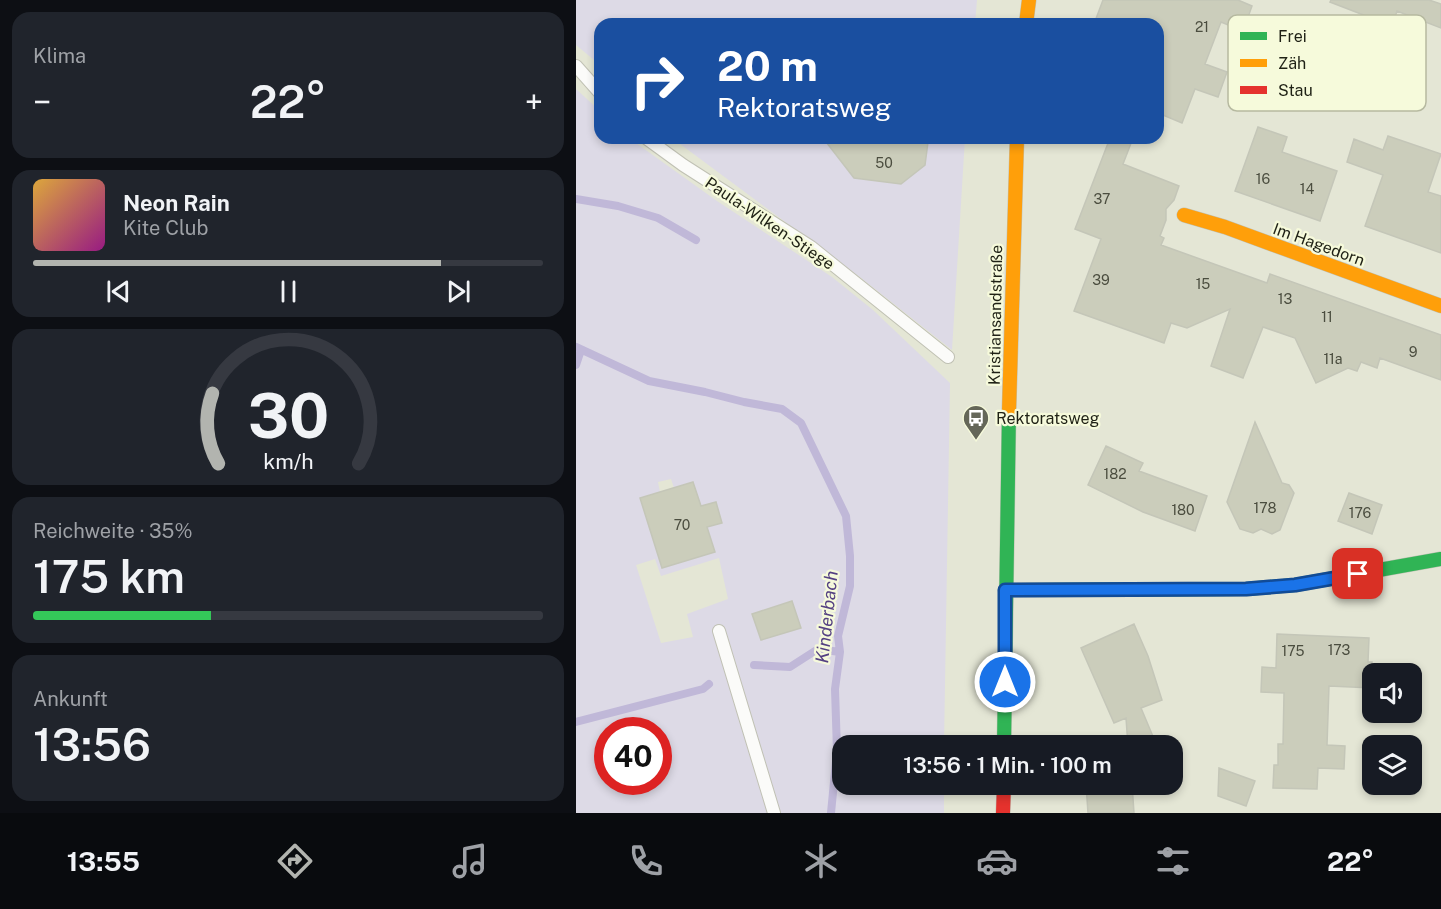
<!DOCTYPE html>
<html lang="de">
<meta charset="utf-8">
<style>
:root{--surface:#171b24;--page:#20242c;--text:#f1f3f6;--muted:#9ea1a6;--line:#363941;--accent:#b2b4af}
body{margin:0;font-family:"Public Sans",sans-serif;background:var(--page);color:var(--text);height:100vh;display:flex;flex-direction:column;font-size:22px;white-space:nowrap}
*{box-sizing:border-box;margin:0}
p{font-size:20px;color:var(--muted)}
.icon{flex:none;width:33px;height:33px;fill:none;stroke:currentColor;stroke-width:2;stroke-linecap:round;stroke-linejoin:round}
.map{position:relative;flex:1;overflow:hidden}
.drawer{display:flex;flex-direction:column;gap:12px;padding:12px;background:#0d0f14;width:576px}
.drawer>*{flex:none}
.hud{position:absolute;left:18px;top:18px;width:570px;height:126px;border-radius:18px;box-shadow:0 3px 9px #0003;background:#1a4fa0;color:#fff;overflow:hidden}
.buttons{position:absolute;left:786px;top:663px;display:grid;gap:12px}
.buttons a{display:grid;place-items:center;width:60px;height:60px;border-radius:12px;background:var(--surface);box-shadow:0 3px 9px #0003;font-size:30px}
.speed{position:absolute;left:18px;top:717px;display:flex;gap:12px;font-size:30px;font-weight:700;text-align:center}
.speed>*{display:grid;place-content:center;width:78px;height:78px;border-radius:50%;background:var(--surface);box-shadow:0 3px 9px #0003;line-height:1}
.speed .limit{border:9px solid #d22;background:#fff;color:#111}
.pin{position:absolute;display:grid;place-items:center;width:51px;height:51px;color:#fff;margin:-26px;border-radius:12px;box-shadow:0 3px 9px #0006}
.me{position:absolute;width:66px;margin:-33px;rotate:0deg;stroke-linejoin:round;filter:drop-shadow(0 0 4px #0008)}
.turn{display:flex;align-items:center;gap:21px;height:126px;padding:0 24px;font-size:27px}
.turn .icon{width:78px;height:78px;stroke-width:2.5}
.turn b{display:block;font-size:42px;line-height:51px}
.big{font-size:45px;font-weight:600;line-height:1.1}
.drawer .card{flex:1;display:flex;flex-direction:column;justify-content:center;gap:9px;min-width:0;padding:0 21px;border-radius:18px;background:var(--page)}
.drawer .dial{align-items:center;gap:0}
.dial svg{height:156px;overflow:visible;fill:none;stroke:var(--line);stroke-width:7;stroke-linecap:round;text-anchor:middle}
.dial text{fill:var(--text);stroke:none}
.song{display:flex;align-items:center;gap:18px}
.cover{width:72px;height:72px;border-radius:9px;background:linear-gradient(135deg,hsl(40 70% 55%),hsl(310 70% 35%))}
.played{height:6px;border-radius:3px;background:linear-gradient(90deg,var(--accent) 80%,var(--line) 80%)}
.keys{display:flex;justify-content:space-around;direction:ltr}
.heat{display:flex;justify-content:space-between;align-items:center;font-size:33px;direction:ltr}
.charge{height:9px;border-radius:4px;background:linear-gradient(90deg,#34c759 35%,var(--line) 0)}
.trip{position:absolute;left:256px;top:735px;width:351px;height:60px;border-radius:18px;background:var(--surface);box-shadow:0 3px 9px #0003;font-weight:600;line-height:60px;text-align:center}
.dock{display:flex;height:96px;justify-content:space-around;align-items:center;background:#090b0e;color:var(--muted)}
.dock .icon{width:42px;height:42px}
.dock .selected{color:var(--accent)}
.dock b{font-size:27px;color:var(--text)}
main{display:flex;flex:1;min-height:0}
.map>svg:first-child{display:block}
.green{fill:#dddae6;fill-rule:evenodd}
.lines{fill:none;stroke-linecap:round;stroke-linejoin:round}
.stream{stroke:#c0b8d8;stroke-width:8}
.building{fill:#cbcdbb;stroke:#c4c6b8;stroke-width:1.5}
.lane-casing{stroke:#c0c1b4;stroke-width:14}
.fast-casing{stroke:#c0c1b4;stroke-width:15}
.slow-casing{stroke:#c0c1b4;stroke-width:15}
.jam-casing{stroke:#c0c1b4;stroke-width:15}
.lane{stroke:#fbfbf9;stroke-width:12}
.fast{stroke:#30b455;stroke-width:14}
.slow{stroke:#ff9f0a;stroke-width:14}
.jam{stroke:#e5322d;stroke-width:14}
.route-casing{stroke:#114b97;stroke-width:15}
.route{stroke:#1a73e8;stroke-width:10}
.labels{text-anchor:middle;stroke-width:4.5;stroke-linejoin:round;paint-order:stroke}
.number-label{font-size:14px;fill:#4b4d3f}
.street-label{font-size:16px;fill:#1f2115;stroke:#f6fadb}
.poi-label{font-size:16px;fill:#1f2115;stroke:#f6fadb;text-anchor:start}
.water-label{font-size:18px;font-style:italic;fill:#544082;stroke:#f6fadb}
.key{fill:#f6fadb;stroke:#b6b9a0;stroke-width:1.5}
.key-label{font-size:16px;fill:#1f2115}
</style>
<main>
<section class="drawer">
<div class="card"><p>Klima</p>
<div class="heat"><a>−</a><b class="big">22°</b><a>+</a></div>
</div>
<div class="card">
<div class="song"><i class="cover"></i><div><b>Neon Rain</b><p>Kite Club</p></div></div>
<div class="played"></div>
<div class="keys"><svg class="icon" aria-label="previous" viewBox="0 0 24 24"><path d="M18 5L8 12l10 7zM5 5v14"/></svg><svg class="icon" aria-label="pause" viewBox="0 0 24 24"><path d="M8 5v14M16 5v14"/></svg><svg class="icon" aria-label="next" viewBox="0 0 24 24"><path d="M6 5l10 7-10 7zM19 5v14"/></svg></div>
</div>
<div class="card dial"><svg viewBox="0 0 100 80">
<path d="M14 69A42 42 0 1 1 86 69"/>
<path d="M14 69A42 42 0 0 1 11 33" stroke="#b2b4af"/>
<text x="50" y="56" font-size="32" font-weight="700">30</text>
<text x="50" y="72" font-size="11">km/h</text>
</svg></div>
<div class="card"><p>Reichweite · 35%</p><b class="big">175 km</b><div class="charge"></div></div>
<div class="card"><p>Ankunft</p><b class="big">13:56</b></div>
</section>
<div class="map">
<svg width="865" height="813" viewBox="0 0 865 813">
<rect width="100%" height="100%" fill="#e4e6d5"/>
<path class="green" d="M 0,0 L 401,0 L 399,24 L 24,24 L 24,65 L 0,45 Z
M 0,89 L 24,111 L 24,138 L 53,138 L 141,201 L 256,277 L 297,310 L 374,383 L 368,745 L 267,746 L 267,784 L 368,785 L 368,813 L 0,813 ZM 95,479 L 98,488 L 117,482 L 125,506 L 140,502 L 146,523 L 131,527 L 139,552 L 86,568 L 65,498 L 84,492 L 82,482 ZM 143,558 L 152,599 L 111,614 L 117,637 L 85,643 L 60,565 L 79,559 L 85,576 ZM 216,601 L 225,628 L 185,640 L 176,614 ZM 32,730 L 82,730 L 82,782 L 32,782 Z
M 96,138 L 389,138 L 376,350 L 285,278 Z"/>
<g class="lines">
<path class="stream" d="M 0,199 L 42,206 L 82,218 L 120,240
M 0,347 L 73,381 L 129,392 L 168,402 L 206,409 L 225,423 L 270,516 L 274,556 L 274,586 L 262,636 L 264,652 L 259,689 L 261,751 L 255,813
M 0,365 L 5,350
M 178,665 L 214,667 L 242,649 L 264,652
M 0,722 L 127,689 L 133,684"/>
</g>
<path class="building" d="M 527,0 L 662,0 L 676,6 L 667,31 L 645,22 L 629,64 L 651,72 L 642,97 L 619,89 L 606,123 L 582,113 L 582,24 L 518,24 Z
M 755,0 L 853,0 L 865,4 L 865,28 L 821,11 L 816,26 L 754,2 Z
M 682,127 L 711,137 L 706,152 L 761,171 L 744,221 L 659,191 Z
M 812,136 L 865,154 L 852,192 L 865,196 L 865,253 L 789,226 L 807,175 L 771,162 L 778,139 L 807,150 Z
M 247,138 L 334,138 L 336,140 L 352,142 L 349,165 L 325,184 L 278,178 Z
M 534,138 L 557,138 L 547,164 L 603,186 L 598,200 L 590,209 L 590,220 L 584,236 L 588,238 L 585,245 L 691,283 L 694,274 L 865,335 L 865,380 L 804,358 L 801,368 L 785,362 L 781,371 L 772,368 L 740,383 L 719,338 L 687,327 L 667,378 L 635,366 L 654,309 L 611,328 L 595,323 L 588,343 L 498,311 L 525,239 L 499,229 Z
M 679,422 L 706,483 L 713,485 L 718,493 L 704,530 L 696,534 L 685,529 L 677,533 L 664,529 L 651,502 Z
M 530,446 L 567,463 L 563,471 L 631,496 L 619,531 L 567,512 L 512,485 Z
M 117,482 L 125,506 L 140,502 L 146,523 L 131,527 L 139,552 L 86,568 L 64,498 Z
M 773,493 L 806,505 L 796,534 L 762,521 Z
M 216,601 L 225,628 L 185,640 L 176,614 Z
M 558,624 L 572,656 L 586,700 L 565,708 L 581,746 L 552,746 L 550,718 L 538,723 L 505,648 Z
M 701,634 L 793,638 L 792,662 L 796,662 L 796,688 L 753,686 L 751,745 L 769,746 L 768,769 L 742,768 L 741,789 L 697,788 L 698,765 L 702,765 L 702,744 L 707,744 L 708,693 L 685,692 L 686,667 L 700,668 Z
M 643,768 L 679,781 L 670,806 L 642,796 Z
M 510,784 L 556,784 L 558,813 L 512,813 Z"/>
<g class="lines">
<g class="lane-casing">
<path id="lane" d="M 0,66 L 24,93
M 70,138 L 107,165 L 235,247 L 372,357
M 143,631 L 198,813"/>
</g>
<g class="fast-casing">
<path id="fast" d="M 429,590 L 670,589 L 719,585 L 865,559
M 428,746 L 433,411"/>
</g>
<g class="slow-casing">
<path id="slow" d="M 450,24 L 453,0
M 608,215 L 649,227 L 865,306
M 433,411 L 441,138"/>
</g>
<g class="jam-casing">
<path id="jam" d="M 427,813 L 428,784"/>
</g>
<use href="#lane" class="lane"/>
<use href="#fast" class="fast"/>
<use href="#slow" class="slow"/>
<use href="#jam" class="jam"/>
</g>
<g class="lines">
<g class="route-casing">
<path id="route" d="M 429,682 L 429,590 L 670,589 L 719,585 L 782,574"/>
</g>
<use href="#route" class="route"/>
</g>
<defs>
<g id="bus-pin" transform="scale(1.35)"><path d="M0 17L-7.5 6A9.5 9.5 0 1 1 7.5 6Z" fill="#646658" stroke="#f6fadb"/><path d="M-5-6H5V4H4V6H2V4H-2V6H-4V4H-5ZM-3.5-4V0h7V-4ZM-3.5 1.2v1.5H-2V1.2ZM2 1.2v1.5H3.5V1.2Z" fill="#fff"/></g>
</defs>
<g fill-rule="evenodd">
<use href="#bus-pin" x="400" y="418"/>
</g>
<g class="labels">
<g class="number-label">
<text x="626" y="32">21</text>
<text x="308" y="168">50</text>
<text x="687" y="184">16</text>
<text x="731" y="194">14</text>
<text x="526" y="204">37</text>
<text x="525" y="285">39</text>
<text x="627" y="289">15</text>
<text x="709" y="304">13</text>
<text x="751" y="322">11</text>
<text x="837" y="357">9</text>
<text x="757" y="364">11a</text>
<text x="539" y="479">182</text>
<text x="689" y="513">178</text>
<text x="607" y="515">180</text>
<text x="784" y="518">176</text>
<text x="106" y="530">70</text>
<text x="763" y="655">173</text>
<text x="717" y="656">175</text>
</g>
<g class="street-label">
<text transform="translate(194 223) rotate(34)" y="6">Paula-Wilken-Stiege</text>
<text transform="translate(743 244) rotate(20)" y="6">Im Hagedorn</text>
<text transform="translate(419 315) rotate(-89)" y="6">Kristiansandstraße</text>
</g>
<g class="poi-label">
<text x="420" y="424">Rektoratsweg</text>
</g>
<g class="water-label">
<text transform="translate(251 617) rotate(-84)" y="6">Kinderbach</text>
</g>
</g>
<rect x="652" y="15" width="198" height="96" rx="9" class="key"/>
<rect x="664" y="32" width="27" height="8" fill="#30b455"/>
<rect x="664" y="59" width="27" height="8" fill="#ff9f0a"/>
<rect x="664" y="86" width="27" height="8" fill="#e5322d"/>
<g class="key-label">
<text x="702" y="42">Frei</text>
<text x="702" y="69">Zäh</text>
<text x="702" y="96">Stau</text>
</g>
</svg>
<div class="buttons">
<a><svg class="icon" aria-label="sound" viewBox="0 0 24 24"><path d="M4 9h4l5-4v14l-5-4H4zM17 9q2 3 0 6"/></svg></a>
<a><svg class="icon" aria-label="layers" viewBox="0 0 24 24"><path d="M12 4l9 5-9 5-9-5zM3 14l9 5 9-5"/></svg></a>
</div>
<div class="speed"><div class="limit">40</div></div>
<div class="pin" style="left:782px;top:574px;background:#d93025"><svg class="icon" aria-label="arrive" viewBox="0 0 24 24"><path d="M6 21V4h12l-3 4 3 4H6"/></svg></div>
<svg class="me" style="left:429px;top:682px" viewBox="-20 -20 40 40"><circle r="17" fill="#1a73e8" stroke="#fff" stroke-width="3"/><path d="M0-11L8 9 0 5-8 9z" fill="#fff"/></svg>
<div class="trip">13:56 · 1 Min. · 100 m</div>
<div class="hud">
<div class="turn"><svg class="icon" aria-label="right" viewBox="0 0 24 24"><path d="M7 20v-9h11M14 6l5 5-5 5"/></svg><div><b>20 m</b>Rektoratsweg</div></div>
</div>
</div>
</main>
<nav class="dock">
<b>13:55</b>
<svg class="icon selected" aria-label="directions" viewBox="0 0 24 24"><path d="M12 3l9 9-9 9-9-9zM9 14v-3h6M13 9l2 2-2 2"/></svg>
<svg class="icon" aria-label="music" viewBox="0 0 24 24"><path d="M9 18V5l10-2v13"/><circle cx="6" cy="18" r="3"/><circle cx="16" cy="16" r="3"/></svg>
<svg class="icon" aria-label="phone" viewBox="0 0 24 24"><path d="M5 4h4l2 5-3 2q2 4 5 5l2-3 5 2v4C11 20 4 13 5 4z"/></svg>
<svg class="icon" aria-label="climate" viewBox="0 0 24 24"><path d="M12 3v18M4 7l16 10M4 17L20 7"/></svg>
<svg class="icon" aria-label="car" viewBox="0 0 24 24"><path d="M5 17H2v-5l4-1 3-4h7l3 4 3 1v5h-3M9 17h6M6 11h13"/><circle cx="7" cy="17" r="2"/><circle cx="17" cy="17" r="2"/></svg>
<svg class="icon" aria-label="filters" viewBox="0 0 24 24"><path d="M4 7h16M4 17h16"/><circle cx="9" cy="7" r="2"/><circle cx="15" cy="17" r="2"/></svg>
<b>22°</b>
</nav>
